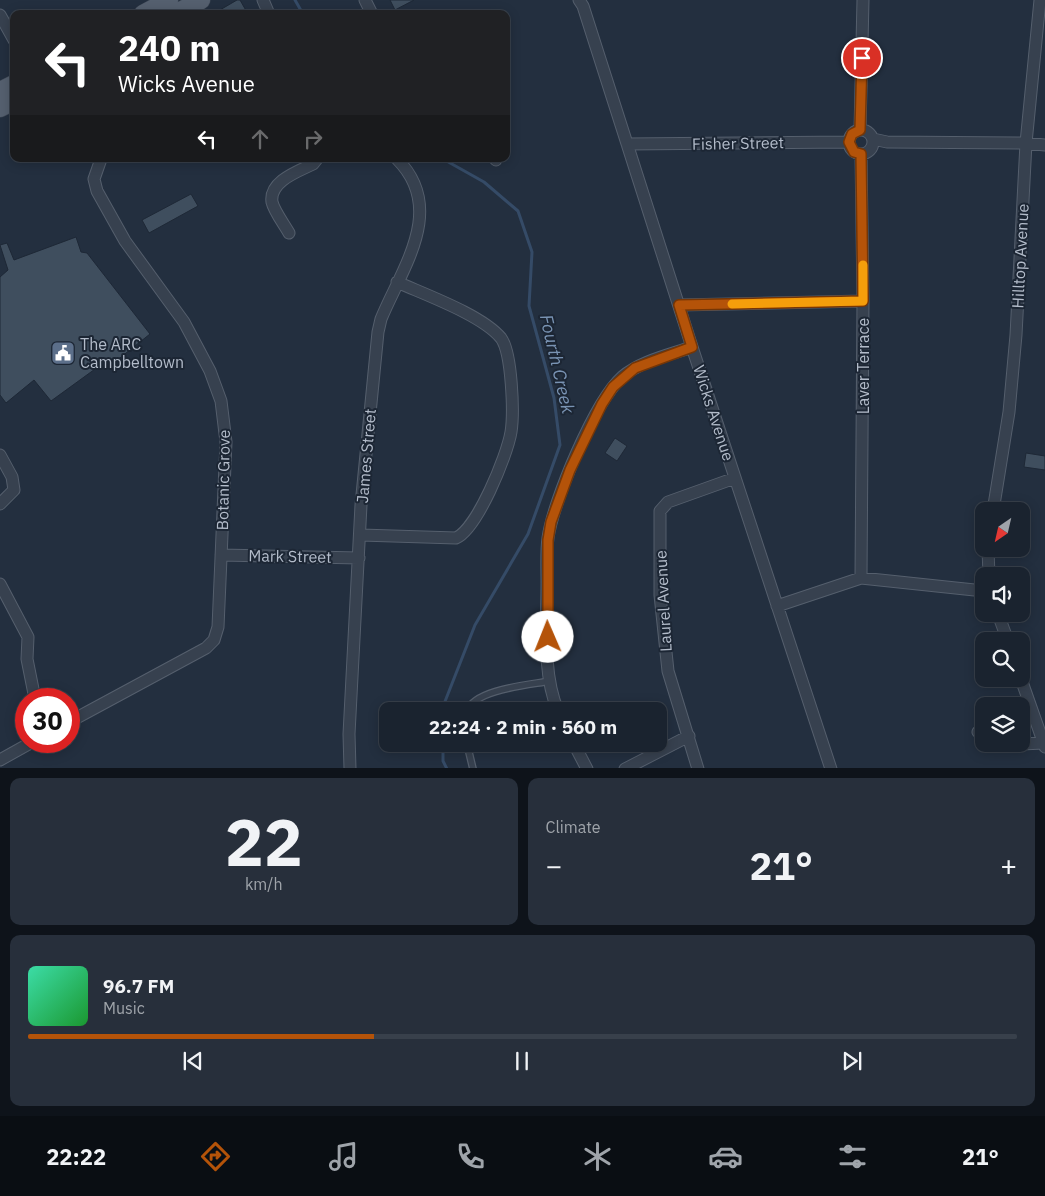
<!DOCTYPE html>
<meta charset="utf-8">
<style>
:root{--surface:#1a232f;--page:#272f3b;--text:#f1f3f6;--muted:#9fa4aa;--line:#38404b;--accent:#b45309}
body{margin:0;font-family:"IBM Plex Sans",sans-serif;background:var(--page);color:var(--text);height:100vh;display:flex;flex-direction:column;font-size:19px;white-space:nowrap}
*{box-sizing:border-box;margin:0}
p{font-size:16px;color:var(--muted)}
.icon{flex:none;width:28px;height:28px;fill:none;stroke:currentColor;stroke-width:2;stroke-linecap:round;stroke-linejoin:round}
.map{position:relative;height:768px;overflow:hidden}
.panel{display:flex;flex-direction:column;gap:10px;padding:10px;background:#0e131a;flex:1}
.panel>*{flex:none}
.guide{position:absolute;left:10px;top:10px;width:500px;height:152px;border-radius:10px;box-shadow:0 2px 12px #0003,0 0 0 1px var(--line);background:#202124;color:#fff;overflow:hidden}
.needle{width:32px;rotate:214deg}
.buttons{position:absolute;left:975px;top:502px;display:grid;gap:10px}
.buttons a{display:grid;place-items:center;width:55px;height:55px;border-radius:10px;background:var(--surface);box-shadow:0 2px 12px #0003,0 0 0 1px var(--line);font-size:25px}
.speed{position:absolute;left:15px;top:688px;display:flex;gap:10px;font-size:25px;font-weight:700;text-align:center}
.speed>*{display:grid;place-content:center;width:65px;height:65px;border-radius:50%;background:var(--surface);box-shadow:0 2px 12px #0003,0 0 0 1px var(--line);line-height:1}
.speed .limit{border:8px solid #d22;background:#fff;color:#111}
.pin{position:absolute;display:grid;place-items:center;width:42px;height:42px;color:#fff;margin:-21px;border:2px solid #fff;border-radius:50%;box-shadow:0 1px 5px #0007}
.me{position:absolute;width:55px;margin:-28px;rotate:359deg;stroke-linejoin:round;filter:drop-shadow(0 0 4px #0008)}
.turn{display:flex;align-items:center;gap:18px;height:105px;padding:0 25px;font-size:22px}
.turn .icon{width:65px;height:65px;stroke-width:2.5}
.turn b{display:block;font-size:35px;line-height:42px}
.lanes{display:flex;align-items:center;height:48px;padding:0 25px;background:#0003;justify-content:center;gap:25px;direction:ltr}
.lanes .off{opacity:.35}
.big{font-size:38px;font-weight:700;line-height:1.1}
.panel .card{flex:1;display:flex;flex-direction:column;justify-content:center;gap:8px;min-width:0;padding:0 18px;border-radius:10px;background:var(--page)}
.panel .dial{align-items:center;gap:0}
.dial b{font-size:65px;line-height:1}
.song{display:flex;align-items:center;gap:15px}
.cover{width:60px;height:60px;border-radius:8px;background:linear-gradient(135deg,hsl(160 70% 55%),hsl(130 70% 35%))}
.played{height:5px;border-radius:2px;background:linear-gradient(90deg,var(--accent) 35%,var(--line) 35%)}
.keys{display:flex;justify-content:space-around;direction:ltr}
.heat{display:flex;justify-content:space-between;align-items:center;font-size:28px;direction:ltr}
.panel .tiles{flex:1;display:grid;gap:10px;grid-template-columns:1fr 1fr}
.card:last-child{grid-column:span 2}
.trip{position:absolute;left:379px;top:702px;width:288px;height:50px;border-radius:10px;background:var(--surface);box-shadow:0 2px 12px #0003,0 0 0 1px var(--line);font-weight:700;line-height:50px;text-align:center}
.tab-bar{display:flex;height:80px;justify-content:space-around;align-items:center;background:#0a0e13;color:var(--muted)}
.tab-bar .icon{width:35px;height:35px}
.tab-bar .current{color:var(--accent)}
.tab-bar b{font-size:22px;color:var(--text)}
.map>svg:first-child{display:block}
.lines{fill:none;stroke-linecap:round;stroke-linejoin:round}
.stream{stroke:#354b67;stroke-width:3}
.building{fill:#3f4e5e;stroke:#1e2836}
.service-casing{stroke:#555f6d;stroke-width:8}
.minor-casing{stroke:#555f6d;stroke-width:13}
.primary-casing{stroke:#404a58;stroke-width:19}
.service{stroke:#37414f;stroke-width:5.5}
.minor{stroke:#37414f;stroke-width:11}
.primary{stroke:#55606f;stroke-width:18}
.route-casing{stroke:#753606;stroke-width:12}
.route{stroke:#b45309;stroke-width:9}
.slow{stroke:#f59e0b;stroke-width:9}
.labels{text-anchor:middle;stroke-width:4;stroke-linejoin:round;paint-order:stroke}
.street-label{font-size:16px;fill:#b3bcca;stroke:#1c2634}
.poi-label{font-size:16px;fill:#b3bcca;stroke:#1c2634;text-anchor:start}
.water-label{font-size:18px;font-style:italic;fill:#7993b3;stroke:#1c2634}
</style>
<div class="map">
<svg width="1045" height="769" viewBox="0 0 1045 769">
<rect width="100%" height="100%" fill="#232f3f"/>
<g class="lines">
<path class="stream" d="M 295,0 L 303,14
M 443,159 L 484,182 L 518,211 L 532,252 L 529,306 L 554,398 L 560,445 L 528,534 L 475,625 L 444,704 L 444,711
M 443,744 L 443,761 L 447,769"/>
</g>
<path class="building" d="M 237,0 L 240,0 L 248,14 L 213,14 Z
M 390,0 L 414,0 L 395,10 Z
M 191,194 L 198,206 L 149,233 L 142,220 Z
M 76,237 L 81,252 L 87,253 L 150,334 L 106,369 L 102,364 L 51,401 L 34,380 L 6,403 L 0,395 L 0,277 L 8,270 L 0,245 L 7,243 L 14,260 Z
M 615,438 L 627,446 L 617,461 L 605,453 Z
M 1026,453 L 1045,456 L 1045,470 L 1024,467 Z"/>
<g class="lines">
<g class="service-casing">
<path id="service" d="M 467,711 C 475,689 529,685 550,681
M 467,744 L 473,769"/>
</g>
<g class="minor-casing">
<path id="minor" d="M 263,0 L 269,14
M 365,0 L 372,14
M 579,0 L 583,6 L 692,347 L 831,769
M 0,15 L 14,40
M849 142a12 12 0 1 1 24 0a12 12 0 1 1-24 0Z
M 860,130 L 863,0
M 873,139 L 887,142 L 1026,143 L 1045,145
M 627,144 L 849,142
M 861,154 L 863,301 L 861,578
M 495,159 L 496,160
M 289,233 C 284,224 274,211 272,202 C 269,181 299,171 313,164 L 317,159
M 679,305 L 863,301
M 0,455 L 12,477 L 14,490 L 0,504
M 993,511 L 1009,412 L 1016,335 L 1026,143 L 1040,0
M 361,535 L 456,538 C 477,529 507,456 511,432 C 514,413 512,353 501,338 C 482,315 426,295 397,282
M 988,549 L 989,576
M 221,555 L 359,558
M 0,584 L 28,637 L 27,659 L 35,699
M 777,606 L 861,578 L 984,591
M 998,614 L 1008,641
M 1021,679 L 1045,747
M 558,711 C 542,673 547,624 547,583 C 547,568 546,552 548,538 C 553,501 595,401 622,377 C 641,361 669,355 692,347
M 69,722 L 206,648 L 214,640 L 218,627 L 226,442 L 221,401 L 210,371 L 184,322 L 125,241 L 97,191 L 94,179 L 101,159
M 978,732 L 984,735
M 574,744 L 587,769
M 1021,744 L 1044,743
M 0,760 L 34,741
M 350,769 L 349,734 L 361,505 L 378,332 L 381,319 C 402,268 447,209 397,159
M 625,769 L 689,736
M 698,769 L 668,671 L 660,595 L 660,511 L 668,502 L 735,478"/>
</g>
<g class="primary-casing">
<path id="primary" d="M 143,14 L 169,0
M 175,14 L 201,0
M 0,91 L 14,84
M 0,108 L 14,101"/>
</g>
<use href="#service" class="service"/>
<use href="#minor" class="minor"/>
<use href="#primary" class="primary"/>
</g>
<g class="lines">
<g class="route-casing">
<path id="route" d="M 548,637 L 548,540 L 551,522 L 570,470 L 602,404 L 613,387 L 635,368 L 692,347 L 679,305 L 863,301 L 861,154 L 854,152 L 849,142 L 852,134 L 860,130 L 862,58"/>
</g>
<use href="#route" class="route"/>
<path class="slow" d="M 732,304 L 863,301 L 863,265"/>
</g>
<defs>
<g id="civic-square" transform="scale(1.25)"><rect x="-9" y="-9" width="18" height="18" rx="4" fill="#5c6f8a" stroke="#1c2634"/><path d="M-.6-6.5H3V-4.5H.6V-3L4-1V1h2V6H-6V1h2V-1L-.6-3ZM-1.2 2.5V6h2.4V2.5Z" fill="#fff"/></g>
</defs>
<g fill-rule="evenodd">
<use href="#civic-square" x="63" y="353"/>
</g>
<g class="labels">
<g class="street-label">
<text transform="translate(738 143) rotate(-1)" y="6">Fisher Street</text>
<text transform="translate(1020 256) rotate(-87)" y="6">Hilltop Avenue</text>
<text transform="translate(863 366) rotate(-90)" y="6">Laver Terrace</text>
<text transform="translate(714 413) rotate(72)" y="6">Wicks Avenue</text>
<text transform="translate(366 456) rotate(-85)" y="6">James Street</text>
<text transform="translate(223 480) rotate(-89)" y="6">Botanic Grove</text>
<text transform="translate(290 556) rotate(1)" y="6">Mark Street</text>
<text transform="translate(663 601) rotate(-93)" y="6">Laurel Avenue</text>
</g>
<g class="poi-label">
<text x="80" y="350">The ARC<tspan x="80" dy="18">Campbelltown</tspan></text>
</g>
<g class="water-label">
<text transform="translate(557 364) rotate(77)" y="6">Fourth Creek</text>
</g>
</g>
</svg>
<div class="buttons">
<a><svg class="needle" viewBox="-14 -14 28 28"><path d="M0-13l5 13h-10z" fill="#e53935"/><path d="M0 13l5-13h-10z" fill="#9fa4aa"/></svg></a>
<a><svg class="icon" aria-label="sound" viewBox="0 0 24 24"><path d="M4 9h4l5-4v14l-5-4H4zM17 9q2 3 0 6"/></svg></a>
<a><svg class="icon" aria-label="search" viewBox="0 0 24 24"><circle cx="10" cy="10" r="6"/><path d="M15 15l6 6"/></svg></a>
<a><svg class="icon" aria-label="layers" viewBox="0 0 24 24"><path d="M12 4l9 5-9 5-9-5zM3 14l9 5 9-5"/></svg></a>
</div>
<div class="speed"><div class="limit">30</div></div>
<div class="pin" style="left:862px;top:58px;background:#d93025"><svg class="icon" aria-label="arrive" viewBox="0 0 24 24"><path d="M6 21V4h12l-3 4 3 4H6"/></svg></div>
<svg class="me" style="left:548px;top:637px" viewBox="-20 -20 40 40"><circle r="19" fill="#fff"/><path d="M0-13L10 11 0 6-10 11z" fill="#b45309"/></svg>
<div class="trip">22:24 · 2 min · 560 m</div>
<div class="guide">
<div class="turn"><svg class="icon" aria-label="left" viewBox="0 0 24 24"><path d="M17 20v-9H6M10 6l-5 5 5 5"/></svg><div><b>240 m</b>Wicks Avenue</div></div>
<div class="lanes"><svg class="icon" aria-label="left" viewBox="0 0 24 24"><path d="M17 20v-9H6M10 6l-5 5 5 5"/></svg><svg class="icon off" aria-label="ahead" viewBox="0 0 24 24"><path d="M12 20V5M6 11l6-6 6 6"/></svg><svg class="icon off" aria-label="right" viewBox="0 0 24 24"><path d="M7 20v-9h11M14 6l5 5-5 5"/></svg></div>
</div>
</div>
<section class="panel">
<div class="tiles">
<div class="card dial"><b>22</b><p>km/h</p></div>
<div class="card"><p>Climate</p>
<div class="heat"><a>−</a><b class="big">21°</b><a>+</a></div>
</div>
<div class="card">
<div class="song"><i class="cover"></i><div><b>96.7 FM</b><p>Music</p></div></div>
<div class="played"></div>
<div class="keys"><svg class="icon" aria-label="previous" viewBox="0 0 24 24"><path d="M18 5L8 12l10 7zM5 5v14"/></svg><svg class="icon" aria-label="pause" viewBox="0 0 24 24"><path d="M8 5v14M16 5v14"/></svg><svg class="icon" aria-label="next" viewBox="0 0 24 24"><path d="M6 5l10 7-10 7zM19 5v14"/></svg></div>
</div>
</div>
</section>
<nav class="tab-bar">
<b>22:22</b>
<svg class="icon current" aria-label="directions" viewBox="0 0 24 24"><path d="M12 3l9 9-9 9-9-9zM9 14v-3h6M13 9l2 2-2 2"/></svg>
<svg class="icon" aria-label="music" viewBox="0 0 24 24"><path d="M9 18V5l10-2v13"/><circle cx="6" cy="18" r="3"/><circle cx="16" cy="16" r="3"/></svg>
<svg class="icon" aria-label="phone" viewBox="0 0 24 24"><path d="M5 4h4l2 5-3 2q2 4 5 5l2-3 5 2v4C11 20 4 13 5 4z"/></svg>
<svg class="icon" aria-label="climate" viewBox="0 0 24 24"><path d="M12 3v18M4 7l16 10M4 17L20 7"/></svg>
<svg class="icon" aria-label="car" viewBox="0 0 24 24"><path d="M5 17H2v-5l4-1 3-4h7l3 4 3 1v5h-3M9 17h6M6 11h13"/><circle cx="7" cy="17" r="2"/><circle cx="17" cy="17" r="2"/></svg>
<svg class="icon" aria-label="filters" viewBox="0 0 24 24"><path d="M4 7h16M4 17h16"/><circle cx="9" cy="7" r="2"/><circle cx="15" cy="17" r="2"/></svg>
<b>21°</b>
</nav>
